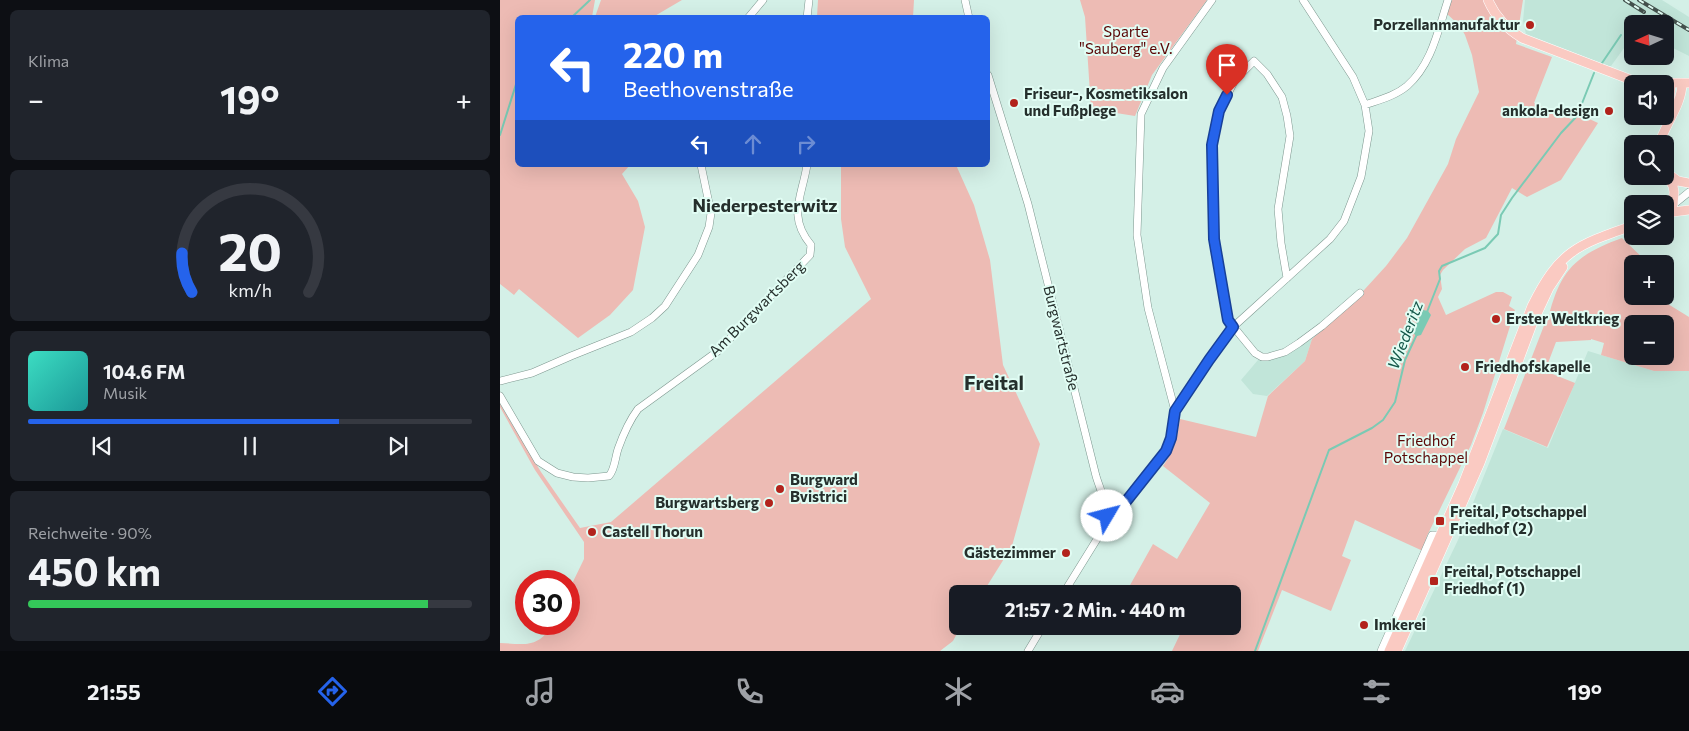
<!DOCTYPE html>
<html lang="de">
<meta charset="utf-8">
<style>
:root{--surface:#171b24;--page:#20242c;--text:#f1f3f6;--muted:#9ea1a6;--line:#363941;--accent:#2563eb}
body{margin:0;font-family:Commissioner,sans-serif;background:var(--page);color:var(--text);height:100vh;display:flex;flex-direction:column;font-size:19px;white-space:nowrap}
*{box-sizing:border-box;margin:0}
p{font-size:16px;color:var(--muted)}
.icon{flex:none;width:28px;height:28px;fill:none;stroke:currentColor;stroke-width:2;stroke-linecap:round;stroke-linejoin:round}
.map{position:relative;flex:1;overflow:hidden}
.sheet{display:flex;flex-direction:column;gap:10px;padding:10px;background:#0d0f14;width:500px}
.sheet>*{flex:none}
.guide{position:absolute;left:15px;top:15px;width:475px;height:152px;border-radius:8px;box-shadow:0 5px 20px #0002;background:#2563eb;color:#fff;overflow:hidden}
.needle{width:32px;rotate:266deg}
.buttons{position:absolute;left:1124px;top:15px;display:grid;gap:10px}
.buttons a{display:grid;place-items:center;width:50px;height:50px;border-radius:8px;background:var(--surface);box-shadow:0 5px 20px #0002;font-size:25px}
.speed{position:absolute;left:15px;top:570px;display:flex;gap:10px;font-size:25px;font-weight:700;text-align:center}
.speed>*{display:grid;place-content:center;width:65px;height:65px;border-radius:50%;background:var(--surface);box-shadow:0 5px 20px #0002;line-height:1}
.speed .limit{border:8px solid #d22;background:#fff;color:#111}
.pin{position:absolute;display:grid;place-items:center;width:42px;height:42px;color:#fff;margin:-51px -21px;border-radius:50% 50% 50% 0;rotate:-45deg;box-shadow:0 0 5px #0007}
.pin .icon{rotate:45deg}
.me{position:absolute;width:55px;margin:-28px;rotate:53deg;stroke-linejoin:round;filter:drop-shadow(0 0 4px #0008)}
.turn{display:flex;align-items:center;gap:18px;height:105px;padding:0 25px;font-size:22px}
.turn .icon{width:65px;height:65px;stroke-width:2.5}
.turn b{display:block;font-size:35px;line-height:42px}
.lanes{display:flex;align-items:center;height:48px;padding:0 25px;background:#0003;justify-content:center;gap:25px;direction:ltr}
.lanes .off{opacity:.35}
.big{font-size:38px;font-weight:700;line-height:1.1}
.sheet .tile{flex:1;display:flex;flex-direction:column;justify-content:center;gap:8px;min-width:0;padding:0 18px;border-radius:8px;background:var(--page)}
.sheet .dial{align-items:center;gap:0}
.dial svg{height:130px;overflow:visible;fill:none;stroke:var(--line);stroke-width:7;stroke-linecap:round;text-anchor:middle}
.dial text{fill:var(--text);stroke:none}
.song{display:flex;align-items:center;gap:15px}
.cover{width:60px;height:60px;border-radius:8px;background:linear-gradient(135deg,hsl(170 70% 55%),hsl(180 70% 35%))}
.played{height:5px;border-radius:2px;background:linear-gradient(90deg,var(--accent) 70%,var(--line) 70%)}
.keys{display:flex;justify-content:space-around;direction:ltr}
.heat{display:flex;justify-content:space-between;align-items:center;font-size:28px;direction:ltr}
.charge{height:8px;border-radius:4px;background:linear-gradient(90deg,#34c759 90%,var(--line) 0)}
.trip{position:absolute;left:449px;top:585px;width:292px;height:50px;border-radius:8px;background:var(--surface);box-shadow:0 5px 20px #0002;font-weight:700;line-height:50px;text-align:center}
.menu{display:flex;height:80px;justify-content:space-around;align-items:center;background:#090b0e;color:var(--muted)}
.menu .icon{width:35px;height:35px}
.menu .current{color:var(--accent)}
.menu b{font-size:22px;color:var(--text)}
main{display:flex;flex:1;min-height:0}
.map>svg:first-child{display:block}
.built{fill:#c1e5d9}
.green{fill:#edbbb4;fill-rule:evenodd}
.water{fill:#7acab4}
.lines{fill:none;stroke-linecap:round;stroke-linejoin:round}
.stream{stroke:#7acab4;stroke-width:2}
.minor-casing{stroke:#7d978f;stroke-width:8}
.major-casing{stroke:#fff;stroke-width:10}
.minor{stroke:#fff;stroke-width:7}
.major{stroke:#facac2;stroke-width:9}
.rail-casing{stroke:#44514d;stroke-width:4}
.rail{stroke:#e1fdf4;stroke-width:2;stroke-dasharray:5.5;stroke-linecap:butt}
.route-casing{stroke:#184099;stroke-width:12}
.route{stroke:#2563eb;stroke-width:9}
.poi-dot{fill:#b2231c;stroke:#e1fdf4;stroke-width:2}
.labels{text-anchor:middle;stroke-width:4;stroke-linejoin:round;paint-order:stroke}
.poi-label{font-size:15px;font-weight:bold;fill:#252f2c;stroke:#e1fdf4;text-anchor:start}
.park-label{font-size:15px;fill:#5a0605;stroke:#e1fdf4}
.street-label{font-size:15px;fill:#252f2c;stroke:#e1fdf4}
.water-label{font-size:16px;font-style:italic;fill:#135648;stroke:#e1fdf4}
.quarter-label{font-size:18px;font-weight:bold;fill:#252f2c;stroke:#e1fdf4}
.district-label{font-size:20px;font-weight:bold;fill:#252f2c;stroke:#e1fdf4}
</style>
<main>
<section class="sheet">
<div class="tile"><p>Klima</p>
<div class="heat"><a>−</a><b class="big">19°</b><a>+</a></div>
</div>
<div class="tile dial"><svg viewBox="0 0 100 80">
<path d="M14 69A42 42 0 1 1 86 69"/>
<path d="M14 69A42 42 0 0 1 8 45" stroke="#2563eb"/>
<text x="50" y="56" font-size="32" font-weight="700">20</text>
<text x="50" y="72" font-size="11">km/h</text>
</svg></div>
<div class="tile">
<div class="song"><i class="cover"></i><div><b>104.6 FM</b><p>Musik</p></div></div>
<div class="played"></div>
<div class="keys"><svg class="icon" aria-label="previous" viewBox="0 0 24 24"><path d="M18 5L8 12l10 7zM5 5v14"/></svg><svg class="icon" aria-label="pause" viewBox="0 0 24 24"><path d="M8 5v14M16 5v14"/></svg><svg class="icon" aria-label="next" viewBox="0 0 24 24"><path d="M6 5l10 7-10 7zM19 5v14"/></svg></div>
</div>
<div class="tile"><p>Reichweite · 90%</p><b class="big">450 km</b><div class="charge"></div></div>
</section>
<div class="map">
<svg width="1189" height="651" viewBox="0 0 1189 651">
<rect width="100%" height="100%" fill="#d4f0e7"/>
<path class="built" d="M 1025,0 L 1162,0 L 1189,17 L 1189,56 L 1165,44 L 1165,24 L 1132,24 L 1132,37 L 1111,66 L 1108,66 L 1026,34 L 1023,21 Z
M 812,339 L 805,361 L 767,396 L 753,394 L 741,380 L 758,360 L 778,358 Z
M 1088,351 L 1154,371 L 1189,371 L 1189,651 L 905,651 L 958,540 L 1003,429 L 1048,448 Z"/>
<path class="green" d="M 0,0 L 95,0 L 92,17 L 18,18 L 18,114 L 16,118 L 18,119 L 18,165 L 130,165 L 122,174 L 138,201 L 145,227 L 133,290 L 110,315 L 78,338 L 19,289 L 14,295 L 0,284 Z
M 101,0 L 182,0 L 153,17 L 95,17 Z
M 318,0 L 414,0 L 413,17 L 317,17 Z
M 580,0 L 707,0 L 652,75 L 635,116 L 591,109 L 585,17 Z
M 948,0 L 1023,0 L 1016,44 L 1052,57 L 1034,103 L 1071,119 L 1081,115 L 1098,123 L 1061,180 L 1027,197 L 1012,188 L 986,238 L 965,249 L 943,270 L 940,275 L 942,289 L 938,297 L 946,315 L 996,292 L 1003,292 L 1012,297 L 1009,306 L 1015,310 L 983,413 L 971,445 L 927,536 L 923,551 L 855,520 L 842,556 L 851,560 L 831,611 L 782,590 L 758,651 L 672,651 L 684,626 L 732,626 L 732,594 L 640,594 L 629,587 L 653,544 L 677,559 L 710,503 L 663,466 C 675,449 677,439 680,419 L 756,437 L 768,396 L 805,361 L 812,339 L 854,301 L 886,266 L 907,238 L 948,164 L 956,139 L 979,92 L 972,55 L 965,35 L 960,26 L 945,12 Z
M 341,165 L 456,165 L 474,205 L 490,260 L 503,365 L 540,444 L 512,546 L 482,594 L 458,594 L 458,626 L 461,626 L 453,641 L 440,651 L 0,651 L 0,643 C 24,644 39,649 52,624 L 69,624 L 69,590 L 84,559 L 84,542 L 35,470 L 0,407 L 0,404 L 41,472 L 80,528 L 111,522 L 371,299 L 345,247 L 341,219 Z
M 1122,238 L 1149,264 L 1132,264 L 1132,296 L 1155,296 L 1189,317 L 1189,371 L 1154,371 L 1101,355 L 1104,343 L 1091,339 L 1091,340 L 1056,342 L 1045,371 L 1075,383 L 1047,447 L 1004,429 L 1045,323 L 1047,323 C 1059,273 1072,256 1122,238 ZM 1132,324 L 1165,324 L 1165,356 L 1132,356 Z"/>
<path class="water" d="M 923,310 L 928,311 L 931,315 L 921,335 L 917,336 L 914,334 L 913,330 Z"/>
<g class="lines">
<path class="stream" d="M 71,18 L 90,0
M 1102,63 L 1121,35
M 0,135 L 18,78
M 927,312 L 940,279 L 939,271 L 942,266 L 985,248 L 998,234 L 1001,215 L 1012,198 L 1061,133 L 1077,116 L 1094,73
M 755,651 L 829,450 L 872,428 L 883,420 L 895,402 L 905,360 L 917,334"/>
<g class="minor-casing">
<path id="minor" d="M 465,0 L 469,18
M 248,18 L 263,0
M 307,18 L 309,0
M 488,75 L 528,204 L 596,476 C 602,496 612,511 602,531 L 563,594
M 865,105 C 879,100 895,96 907,86 C 932,64 938,30 948,0
M 1173,205 L 1189,192
M 787,278 L 781,243 L 778,209 L 790,136 L 787,116 L 782,97 L 767,74 L 754,61 L 735,80 L 719,111 L 712,145 L 714,239 L 728,320 L 755,353 L 762,357 L 768,357 L 785,352 L 799,343 L 822,326 L 860,293
M 0,381 L 32,373 L 71,356 L 131,332 L 152,318 L 165,306 L 198,255 L 209,227 L 211,213 L 201,165
M 0,396 L 38,461 L 57,473 L 73,477 L 88,478 L 109,476 C 115,469 115,458 118,449 C 123,435 129,421 138,409 L 218,351 L 310,255 L 311,245 C 287,216 302,197 307,165
M 675,411 L 648,308 L 637,235 L 641,114 L 663,68 L 712,0
M 607,510 L 615,509 L 624,504 L 666,451 L 671,438 L 675,411 L 709,360 L 733,327 L 830,239 L 844,221 L 861,177 L 869,131 L 865,105 L 853,77 L 803,0
M 528,651 L 543,626
M 881,651 L 932,535 L 936,535 L 944,539"/>
</g>
<g class="major-casing">
<path id="major" d="M 988,0 C 995,16 1007,29 1022,38 L 1134,81 L 1154,83 L 1189,83
M 1168,118 L 1171,83
M 1159,144 C 1166,123 1182,104 1182,83
M 1165,172 L 1173,186 L 1174,192 L 1173,205 L 1165,210
M 1167,173 L 1178,181 L 1189,183
M 1165,213 L 1189,210
M 889,651 L 963,484 L 1032,306 C 1059,251 1077,245 1132,226
M 897,651 L 980,463 L 1033,322 L 1049,288 L 1063,267"/>
</g>
<use href="#minor" class="minor"/>
<use href="#major" class="major"/>
<g class="rail-casing">
<path id="rail" d="M 1125,0 L 1144,12
M 1139,0 L 1189,30"/>
</g>
<use href="#rail" class="rail"/>
</g>
<g class="lines">
<g class="route-casing">
<path id="route" d="M 607,516 L 607,510 L 615,509 L 624,504 L 666,451 L 671,438 L 675,411 L 709,360 L 733,327 L 728,320 L 714,239 L 712,145 L 719,111 L 727,95"/>
</g>
<use href="#route" class="route"/>
</g>
<g class="poi-dot">
<circle cx="1030" cy="25" r="5"/>
<circle cx="514" cy="103" r="5"/>
<circle cx="1109" cy="111" r="5"/>
<circle cx="996" cy="319" r="5"/>
<circle cx="965" cy="367" r="5"/>
<circle cx="280" cy="489" r="5"/>
<circle cx="269" cy="503" r="5"/>
<rect x="935" y="516" width="10" height="10" rx="2.5"/>
<circle cx="92" cy="532" r="5"/>
<circle cx="566" cy="553" r="5"/>
<rect x="929" y="576" width="10" height="10" rx="2.5"/>
<circle cx="864" cy="625" r="5"/>
</g>
<g class="labels">
<g class="poi-label">
<text x="1020" y="30" text-anchor="end">Porzellanmanufaktur</text>
<text x="524" y="99">Friseur-, Kosmetiksalon<tspan x="524" dy="17">und Fußplege</tspan></text>
<text x="1099" y="116" text-anchor="end">ankola-design</text>
<text x="1006" y="324">Erster Weltkrieg</text>
<text x="975" y="372">Friedhofskapelle</text>
<text x="290" y="485">Burgward<tspan x="290" dy="17">Bvistrici</tspan></text>
<text x="259" y="508" text-anchor="end">Burgwartsberg</text>
<text x="950" y="517">Freital, Potschappel<tspan x="950" dy="17">Friedhof (2)</tspan></text>
<text x="102" y="537">Castell Thorun</text>
<text x="556" y="558" text-anchor="end">Gästezimmer</text>
<text x="944" y="577">Freital, Potschappel<tspan x="944" dy="17">Friedhof (1)</tspan></text>
<text x="874" y="630">Imkerei</text>
</g>
<g class="park-label">
<text x="626" y="37">Sparte<tspan x="626" dy="17">"Sauberg" e.V.</tspan></text>
<text x="926" y="446">Friedhof<tspan x="926" dy="17">Potschappel</tspan></text>
</g>
<g class="street-label">
<text transform="translate(257 309) rotate(-45)" y="5">Am Burgwartsberg</text>
<text transform="translate(561 338) rotate(76)" y="5">Burgwartstraße</text>
</g>
<g class="water-label">
<text transform="translate(905 335) rotate(-69)" y="6">Wiederitz</text>
</g>
<g class="quarter-label">
<text x="265" y="212">Niederpesterwitz</text>
</g>
<g class="district-label">
<text x="494" y="390">Freital</text>
</g>
</g>
</svg>
<div class="buttons">
<a><svg class="needle" viewBox="-14 -14 28 28"><path d="M0-13l5 13h-10z" fill="#e53935"/><path d="M0 13l5-13h-10z" fill="#9ea1a6"/></svg></a>
<a><svg class="icon" aria-label="sound" viewBox="0 0 24 24"><path d="M4 9h4l5-4v14l-5-4H4zM17 9q2 3 0 6"/></svg></a>
<a><svg class="icon" aria-label="search" viewBox="0 0 24 24"><circle cx="10" cy="10" r="6"/><path d="M15 15l6 6"/></svg></a>
<a><svg class="icon" aria-label="layers" viewBox="0 0 24 24"><path d="M12 4l9 5-9 5-9-5zM3 14l9 5 9-5"/></svg></a>
<a>+</a>
<a>−</a>
</div>
<div class="speed"><div class="limit">30</div></div>
<div class="pin" style="left:727px;top:95px;background:#d93025"><svg class="icon" aria-label="arrive" viewBox="0 0 24 24"><path d="M6 21V4h12l-3 4 3 4H6"/></svg></div>
<svg class="me" style="left:607px;top:516px" viewBox="-20 -20 40 40"><circle r="19" fill="#fff"/><path d="M0-13L10 11 0 6-10 11z" fill="#2563eb"/></svg>
<div class="trip">21:57 · 2 Min. · 440 m</div>
<div class="guide">
<div class="turn"><svg class="icon" aria-label="left" viewBox="0 0 24 24"><path d="M17 20v-9H6M10 6l-5 5 5 5"/></svg><div><b>220 m</b>Beethovenstraße</div></div>
<div class="lanes"><svg class="icon" aria-label="left" viewBox="0 0 24 24"><path d="M17 20v-9H6M10 6l-5 5 5 5"/></svg><svg class="icon off" aria-label="ahead" viewBox="0 0 24 24"><path d="M12 20V5M6 11l6-6 6 6"/></svg><svg class="icon off" aria-label="right" viewBox="0 0 24 24"><path d="M7 20v-9h11M14 6l5 5-5 5"/></svg></div>
</div>
</div>
</main>
<nav class="menu">
<b>21:55</b>
<svg class="icon current" aria-label="directions" viewBox="0 0 24 24"><path d="M12 3l9 9-9 9-9-9zM9 14v-3h6M13 9l2 2-2 2"/></svg>
<svg class="icon" aria-label="music" viewBox="0 0 24 24"><path d="M9 18V5l10-2v13"/><circle cx="6" cy="18" r="3"/><circle cx="16" cy="16" r="3"/></svg>
<svg class="icon" aria-label="phone" viewBox="0 0 24 24"><path d="M5 4h4l2 5-3 2q2 4 5 5l2-3 5 2v4C11 20 4 13 5 4z"/></svg>
<svg class="icon" aria-label="climate" viewBox="0 0 24 24"><path d="M12 3v18M4 7l16 10M4 17L20 7"/></svg>
<svg class="icon" aria-label="car" viewBox="0 0 24 24"><path d="M5 17H2v-5l4-1 3-4h7l3 4 3 1v5h-3M9 17h6M6 11h13"/><circle cx="7" cy="17" r="2"/><circle cx="17" cy="17" r="2"/></svg>
<svg class="icon" aria-label="filters" viewBox="0 0 24 24"><path d="M4 7h16M4 17h16"/><circle cx="9" cy="7" r="2"/><circle cx="15" cy="17" r="2"/></svg>
<b>19°</b>
</nav>
